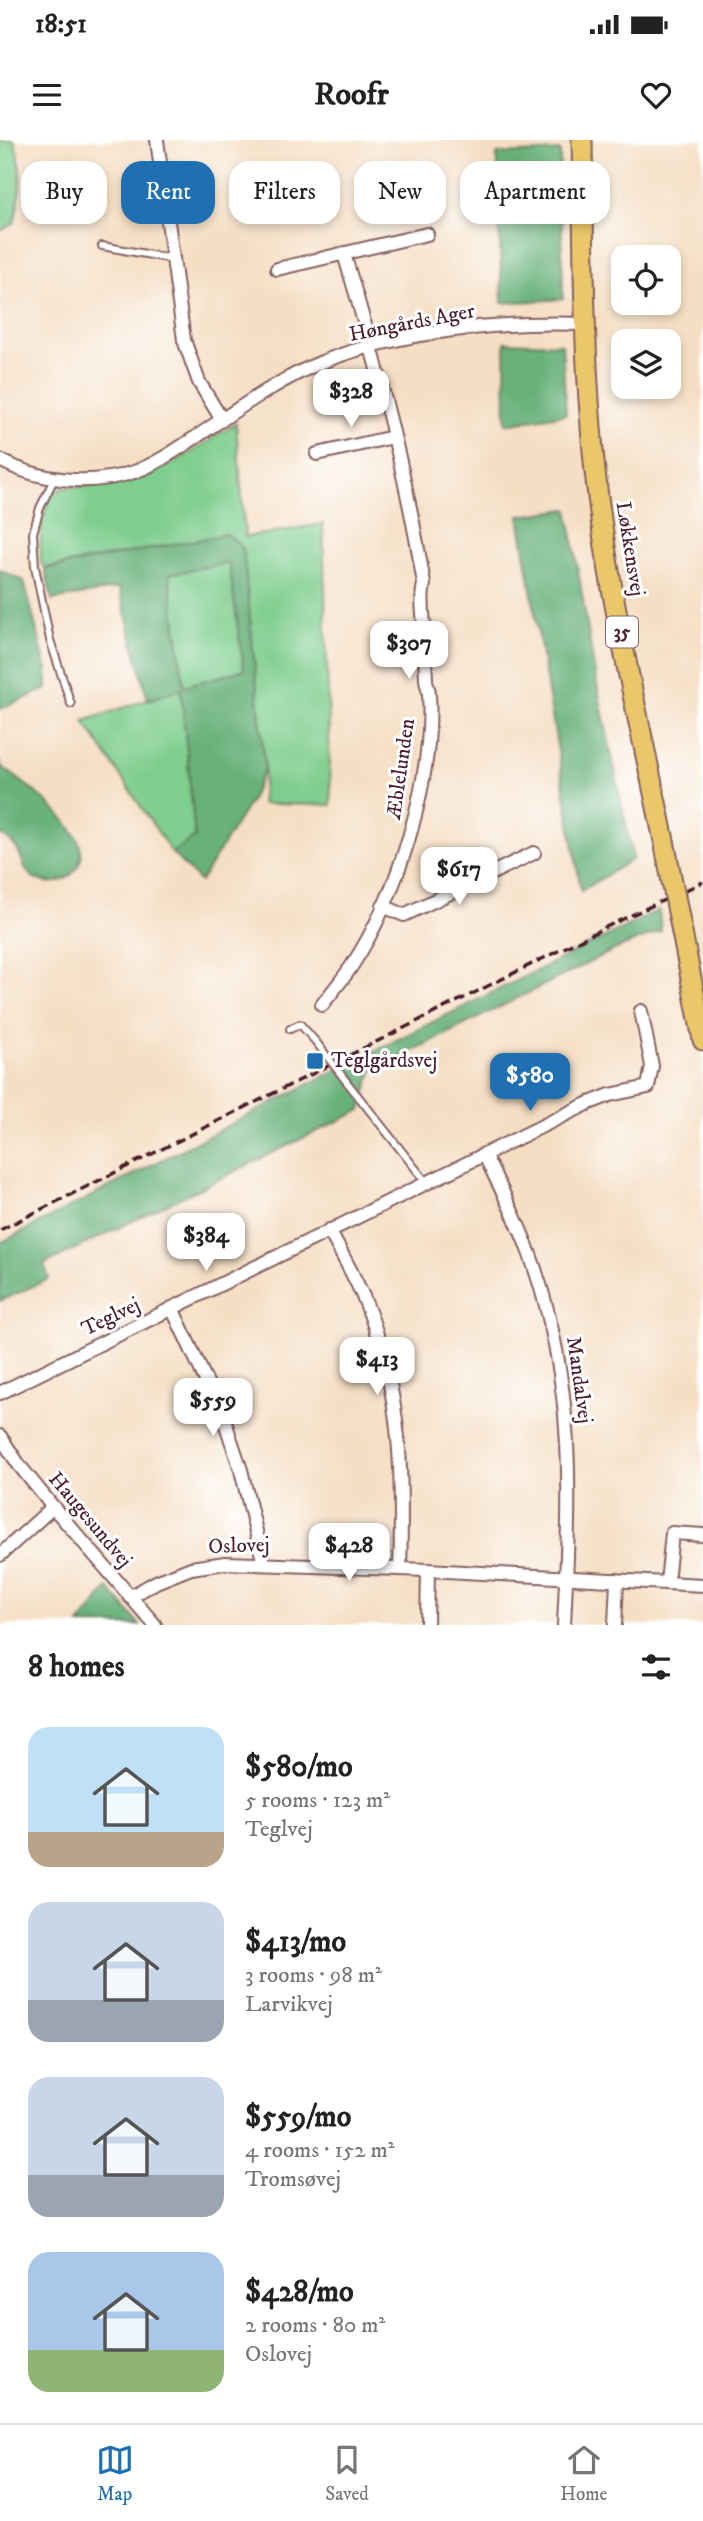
<!DOCTYPE html>
<meta charset="utf-8">
<style>
:root{--surface:#fff;--page:#f6f6f6;--text:#222;--muted:#767676;--line:#e0e0e0;--accent:#1f6fb2}
body{margin:0;font-family:"IM FELL DW Pica",serif;background:var(--page);color:var(--text);height:100vh;display:flex;flex-direction:column;font-size:26px;white-space:nowrap}
*{box-sizing:border-box;margin:0}
p{font-size:23px;color:var(--muted)}
.icon{flex:none;width:38px;height:38px;fill:none;stroke:currentColor;stroke-width:2;stroke-linecap:round;stroke-linejoin:round}
.map{position:relative;height:1485px;overflow:hidden}
.drawer{display:flex;flex-direction:column;background:var(--surface);flex:1}
.drawer>*{flex:none}
.banner{position:absolute;left:21px;top:21px;width:662px;height:63px;display:flex;gap:14px}
.buttons{position:absolute;left:611px;top:105px;display:grid;gap:14px}
.buttons a{display:grid;place-items:center;width:70px;height:70px;border-radius:14px;background:var(--surface);box-shadow:0 4px 10px #0003;font-size:35px}
.price{position:absolute;translate:-50% -60px;padding:0 16px;border-radius:14px;background:#fff;color:#222;font-size:23px;line-height:46px;filter:drop-shadow(0 2px 4px #0008)}
.price::after{content:'';position:absolute;left:50%;top:42px;width:21px;height:16px;margin-left:-10px;background:inherit;clip-path:polygon(0 0,100% 0,50% 100%)}
.price.current{background:var(--accent);color:#fff}
ul{padding:0;list-style:none}
li{display:flex;align-items:center;gap:21px;height:175px;padding:0 28px}
li span{display:grid;place-items:center;flex:none;width:196px;height:140px;border-radius:21px;color:#555}
li>.icon{margin-inline-start:auto}
span .icon{width:84px;height:84px;fill:#fffc;stroke-width:1}
li b{font-size:30px}
h2{display:flex;justify-content:space-between;align-items:center;height:84px;padding:0 28px;font-size:30px}
.tag{padding:0 24px;border-radius:21px;background:var(--surface);box-shadow:0 4px 10px #0003;font-size:24px;line-height:63px}
.tag.current{background:var(--accent);color:#fff}
.status{display:flex;justify-content:space-between;align-items:center;height:49px;padding:0 35px;background:var(--surface);direction:ltr}
.status svg{height:19px;fill:currentColor}
header{display:flex;justify-content:space-between;align-items:center;height:91px;padding:0 28px;background:var(--surface);font-size:32px;font-weight:700}
.menu{display:flex;justify-content:space-around;align-items:center;height:98px;border-top:2px solid var(--line);background:var(--surface);font-size:19px;color:var(--muted)}
.menu a{display:grid;justify-items:center;gap:4px}
.menu .current{color:var(--accent)}
.map>svg:first-child{display:block}
.green{fill:#7fce8e;stroke:#64765c;stroke-width:2}
.forest{fill:#67b179;stroke:#586852;stroke-width:2;fill-rule:evenodd}
.lines{fill:none;stroke-linecap:round;stroke-linejoin:round}
.service-casing{stroke:#866260;stroke-width:10}
.minor-casing{stroke:#866260;stroke-width:16}
.primary-casing{stroke:#866260;stroke-width:23}
.service{stroke:#fff;stroke-width:6}
.minor{stroke:#fff;stroke-width:12}
.primary{stroke:#eac769;stroke-width:19}
.rail{stroke:#4a1f2b;stroke-width:3.5;stroke-dasharray:10 5;stroke-linecap:butt}
.service-bridge-casing{stroke:#866260;stroke-width:10;stroke-linecap:butt}
.primary-bridge-casing{stroke:#866260;stroke-width:23;stroke-linecap:butt}
.service-bridge{stroke:#fff;stroke-width:6}
.primary-bridge{stroke:#eac769;stroke-width:19}
.poi-dot{fill:#1f6fb2;stroke:#fff;stroke-width:2.5}
.labels{text-anchor:middle;dominant-baseline:central;stroke-width:6;stroke-linejoin:round;paint-order:stroke}
.shield{fill:#fff;stroke:#80626b;stroke-width:2}
.shield-label{font-size:19px;font-weight:bold;fill:#4a1f2b}
.street-label{font-size:21px;fill:#4a1f2b;stroke:#fff}
.poi-label{font-size:21px;fill:#4a1f2b;stroke:#fff;text-anchor:start}
</style>
<div class="status"><b>18:51</b><svg viewBox="0 0 49 12"><path d="M0 12V9h3v3zM5 12V6h3v6zM10 12V3h3v9zM15 12V0h3v12zM26 1h20v11H26zM47 4h2v5h-2z"/></svg></div>
<header><svg class="icon" aria-label="menu" viewBox="0 0 24 24"><path d="M4 6h16M4 12h16M4 18h16"/></svg>Roofr<svg class="icon" aria-label="heart" viewBox="0 0 24 24"><path d="M12 20l-8-8c-3-5 5-10 8-4 3-6 11-1 8 4z"/></svg></header>
<div class="map">
<svg width="703" height="1485" viewBox="0 0 703 1485">
<rect width="100%" height="100%" fill="#fff"/>
<filter id="ink" filterUnits="userSpaceOnUse"><feTurbulence type="fractalNoise" baseFrequency=".0143" numOctaves="2"/><feDisplacementMap in="SourceGraphic" scale="14" xChannelSelector="R" yChannelSelector="G"/><feConvolveMatrix kernelMatrix="1 2 1 2 8 2 1 2 1" color-interpolation-filters="sRGB"/></filter>
<filter id="wash" filterUnits="userSpaceOnUse"><feTurbulence type="fractalNoise" baseFrequency=".00686" numOctaves="4" result="noise"/><feDisplacementMap in="SourceGraphic" scale="28" xChannelSelector="R" yChannelSelector="G"/><feGaussianBlur stdDeviation="1.57" result="paint"/><feColorMatrix in="noise" values="0 0 0 0 0 0 0 0 0 0 0 0 0 0 0 0 0 1.4 0 .05"/><feComposite in="paint" operator="in"/></filter>
<g filter="url(#wash)">
<rect width="100%" height="100%" fill="#f5dec3"/>
<g class="green">
<path d="M0 0H14C24 28 21 54 14 83L0 91Z"/>
<path d="M236 283 245 397 323 384 331 665 261 664 265 628 243 408 227 394 46 428 41 424C40 403 39 368 54 352 61 345 108 346 122 343 164 334 201 305 236 283Z"/>
<polygon points="229,423 244,530 184,546 169,434"/>
<polygon points="181,548 195,697 172,713 84,581"/>
</g>
<g class="forest">
<polygon points="560,11 563,159 502,163 497,14"/>
<polygon points="505,202 562,204 566,274 506,284"/>
<polygon points="568,369 596,540 633,719 581,751 519,376"/>
<path d="M227 394 243 408 265 628 251 660 200 742 172 713 195 697 181 549 148 560 119 448 52 460 45 429ZM229 423 244 530 184 546 169 434Z"/>
<polygon points="0,430 24,441 47,530 47,549 0,569"/>
<path d="M0 621 1 626C24 643 98 694 78 726 74 731 72 735 67 738 58 743 47 744 36 739 21 731 24 714 13 704 10 700 4 697 0 694Z"/>
<polygon points="659,770 661,791 614,810 372,931 361,970 44,1124 49,1139 0,1161 0,1103 346,925"/>
<polygon points="108,1448 140,1485 79,1485"/>
</g>
</g>
<g filter="url(#ink)">
<g class="lines">
<g class="service-casing">
<g id="service">
<polyline points="102,106 173,119"/>
<polyline points="54,339 40,368 33,393 35,427 50,500 71,564"/>
<polyline points="290,889 300,884 316,902"/>
<polyline points="346,941 427,1043"/>
</g>
</g>
<g class="minor-casing">
<g id="minor">
<polyline points="157,0 184,200 199,242 222,280"/>
<polyline points="277,129 427,94"/>
<polyline points="317,314 393,297"/>
<path d="M0 320C40 342 91 346 134 332 157 324 179 308 199 295 238 269 278 240 322 222 400 191 501 181 585 184"/>
<polyline points="383,766 404,775 534,713"/>
<path d="M322 865C332 852 342 840 351 827 398 756 434 639 429 554 429 549 426 544 426 539 425 525 426 510 425 496 424 478 420 461 424 444 406 332 377 222 344 114"/>
<path d="M484 1014C502 1051 521 1087 534 1126 576 1249 570 1358 564 1485"/>
<path d="M329 1090C342 1115 357 1140 367 1166 402 1256 403 1334 400 1429"/>
<polyline points="172,1168 224,1279 241,1330 264,1424"/>
<polyline points="0,1253 587,964 610,955 648,947 652,926 641,871"/>
<polyline points="0,1296 19,1325 53,1367 155,1485"/>
<polyline points="0,1415 53,1367"/>
<polyline points="667,1443 672,1393 703,1395"/>
<polyline points="130,1457 156,1442 191,1428 225,1423 428,1430 703,1445"/>
<polyline points="427,1485 428,1430"/>
<polyline points="615,1485 617,1440"/>
</g>
</g>
<g class="primary-casing">
<g id="primary">
<path d="M582 0C584 96 583 192 591 287 601 427 636 564 664 701"/>
<polyline points="682,792 703,900"/>
</g>
</g>
<use href="#service" class="service"/>
<use href="#minor" class="minor"/>
<use href="#primary" class="primary"/>
<polyline class="rail" points="0,1090 608,786 703,742"/>
<g class="service-bridge-casing">
<polyline id="service-bridge" points="316,902 346,941"/>
</g>
<g class="primary-bridge-casing">
<polyline id="primary-bridge" points="664,701 682,792"/>
</g>
<use href="#service-bridge" class="service-bridge"/>
<use href="#primary-bridge" class="primary-bridge"/>
</g>
</g>
<rect class="poi-dot" x="306" y="912" width="18" height="18" rx="3.5"/>
<g class="labels">
<rect class="shield" x="606" y="476.5" width="32" height="31" rx="5"/>
<g class="shield-label">
<text x="622" y="492">35</text>
</g>
<g class="street-label">
<text transform="translate(412 183) rotate(-11)">Høngårds Ager</text>
<text transform="translate(630 409) rotate(81)">Løkkensvej</text>
<text transform="translate(401 629) rotate(-82)">Æblelunden</text>
<text transform="translate(111 1177) rotate(-26)">Teglvej</text>
<text transform="translate(579 1240) rotate(82)">Mandalvej</text>
<text transform="translate(90 1380) rotate(50)">Haugesundvej</text>
<text transform="translate(239 1406) rotate(-2)">Oslovej</text>
</g>
<g class="poi-label">
<text x="331" y="921">Teglgårdsvej</text>
</g>
</g>
</svg>
<div class="buttons">
<a><svg class="icon" aria-label="locate" viewBox="0 0 24 24"><circle cx="12" cy="12" r="6"/><path d="M12 2v4M12 18v4M2 12h4M18 12h4"/></svg></a>
<a><svg class="icon" aria-label="layers" viewBox="0 0 24 24"><path d="M12 4l9 5-9 5-9-5zM3 14l9 5 9-5"/></svg></a>
</div>
<b class="price" style="left:351px;top:289px">$328</b>
<b class="price" style="left:409px;top:541px">$307</b>
<b class="price" style="left:459px;top:767px">$617</b>
<b class="price current" style="left:530px;top:973px">$580</b>
<b class="price" style="left:206px;top:1133px">$384</b>
<b class="price" style="left:377px;top:1257px">$413</b>
<b class="price" style="left:213px;top:1298px">$559</b>
<b class="price" style="left:349px;top:1443px">$428</b>
<div class="banner">
<a class="tag">Buy</a>
<a class="tag current">Rent</a>
<a class="tag">Filters</a>
<a class="tag">New</a>
<a class="tag">Apartment</a>
</div>
</div>
<section class="drawer">
<h2>8 homes<svg class="icon" aria-label="filters" viewBox="0 0 24 24"><path d="M4 7h16M4 17h16"/><circle cx="9" cy="7" r="2"/><circle cx="15" cy="17" r="2"/></svg></h2>
<ul>
<li><span style="background:linear-gradient(#bfe0f5 75%,#b9a48a 0)"><svg class="icon" aria-label="home" viewBox="0 0 24 24"><path d="M3 11l9-7 9 7M6 9v11h12V9"/></svg></span><div><b>$580/mo</b><p>5 rooms · 123 m²</p><p>Teglvej</p></div></li>
<li><span style="background:linear-gradient(#c9d6e8 70%,#9aa5b1 0)"><svg class="icon" aria-label="home" viewBox="0 0 24 24"><path d="M3 11l9-7 9 7M6 9v11h12V9"/></svg></span><div><b>$413/mo</b><p>3 rooms · 98 m²</p><p>Larvikvej</p></div></li>
<li><span style="background:linear-gradient(#c9d6e8 70%,#9aa5b1 0)"><svg class="icon" aria-label="home" viewBox="0 0 24 24"><path d="M3 11l9-7 9 7M6 9v11h12V9"/></svg></span><div><b>$559/mo</b><p>4 rooms · 152 m²</p><p>Tromsøvej</p></div></li>
<li><span style="background:linear-gradient(#a9c7e8 70%,#8fb573 0)"><svg class="icon" aria-label="home" viewBox="0 0 24 24"><path d="M3 11l9-7 9 7M6 9v11h12V9"/></svg></span><div><b>$428/mo</b><p>2 rooms · 80 m²</p><p>Oslovej</p></div></li>
</ul>
</section>
<nav class="menu">
<a class="current"><svg class="icon" aria-label="map" viewBox="0 0 24 24"><path d="M3 6l6-2 6 2 6-2v14l-6 2-6-2-6 2zM9 4v14M15 6v14"/></svg>Map</a>
<a><svg class="icon" aria-label="saved" viewBox="0 0 24 24"><path d="M7 4h10v16l-5-4-5 4z"/></svg>Saved</a>
<a><svg class="icon" aria-label="home" viewBox="0 0 24 24"><path d="M3 11l9-7 9 7M6 9v11h12V9"/></svg>Home</a>
</nav>
